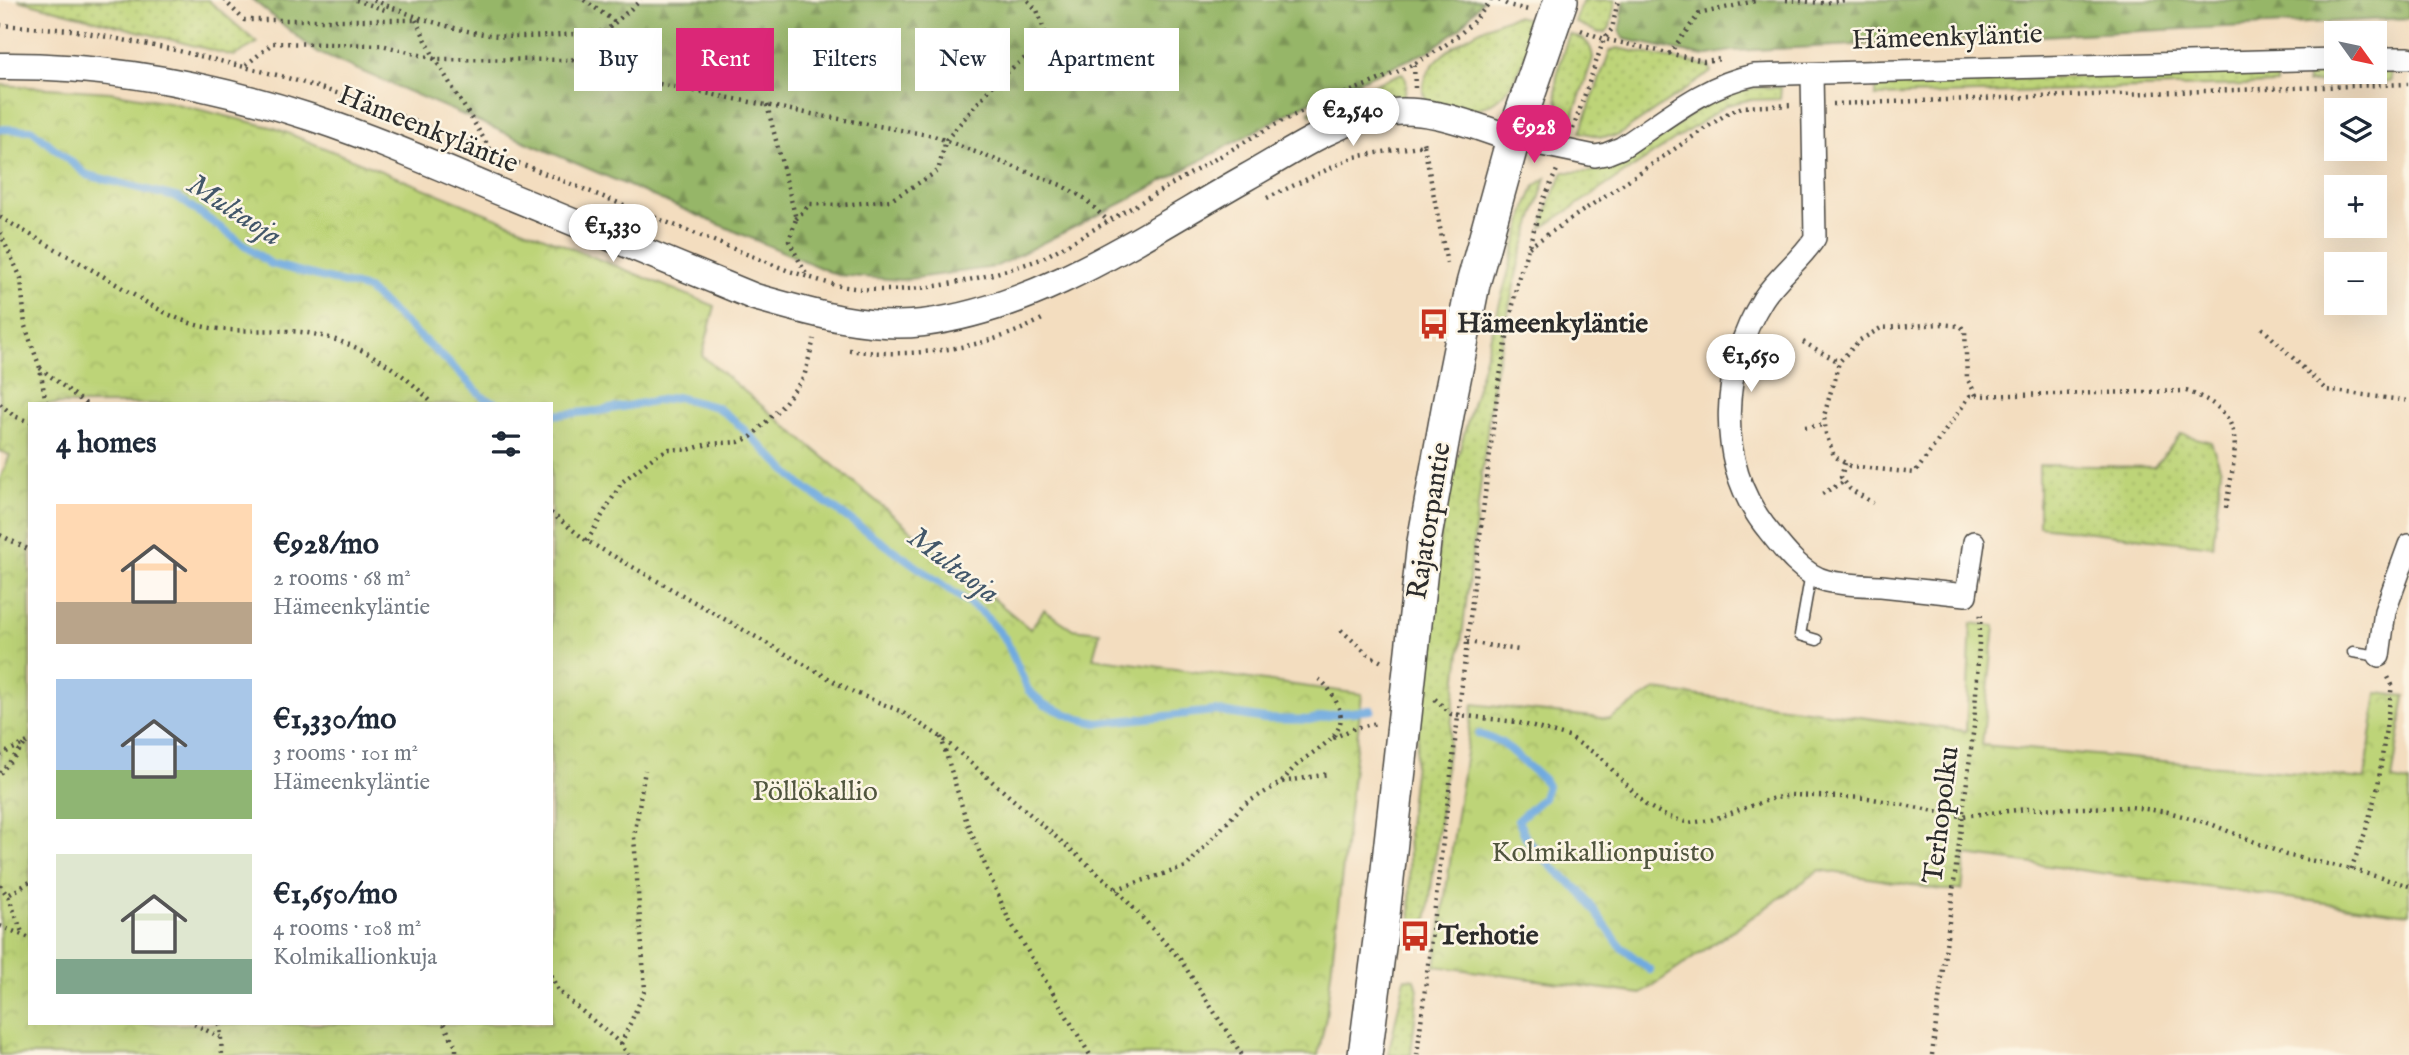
<!DOCTYPE html>
<meta charset="utf-8">
<style>
:root{--surface:#fff;--page:#f2f2f3;--text:#1f2937;--muted:#747a83;--accent:#db2777}
body{margin:0;font-family:"IM FELL English",serif;background:var(--page);color:var(--text);height:100vh;display:flex;flex-direction:column;font-size:26px;white-space:nowrap}
*{box-sizing:border-box;margin:0}
p{font-size:23px;color:var(--muted)}
.icon{flex:none;width:38px;height:38px;fill:none;stroke:currentColor;stroke-width:2;stroke-linecap:round;stroke-linejoin:round}
.map{position:relative;flex:1;overflow:hidden}
.sheet{position:absolute;left:28px;top:402px;width:525px;height:623px;display:flex;flex-direction:column;background:var(--surface);border-radius:0px;box-shadow:0 7px 28px #0002}
.sheet>*{flex:none}
.guide{position:absolute;left:574px;top:28px;width:665px;height:63px;display:flex;gap:14px}
.needle{width:46px;rotate:123deg}
.fabs{position:absolute;left:2324px;top:21px;display:grid;gap:14px}
.fabs a{display:grid;place-items:center;width:63px;height:63px;border-radius:0px;background:var(--surface);box-shadow:0 7px 28px #0002;font-size:35px}
.price{position:absolute;translate:-50% -60px;padding:0 16px;border-radius:24px;background:#fff;color:#222;font-size:23px;line-height:46px;filter:drop-shadow(0 2px 4px #0008)}
.price::after{content:'';position:absolute;left:50%;top:42px;width:21px;height:16px;margin-left:-10px;background:inherit;clip-path:polygon(0 0,100% 0,50% 100%)}
.price.current{background:var(--accent);color:#fff}
ul{padding:0;list-style:none}
li{display:flex;align-items:center;gap:21px;height:175px;padding:0 28px}
li span{display:grid;place-items:center;flex:none;width:196px;height:140px;border-radius:0px;color:#555}
li>.icon{margin-inline-start:auto}
span .icon{width:84px;height:84px;fill:#fffc;stroke-width:1}
li b{font-size:30px}
h2{display:flex;justify-content:space-between;align-items:center;height:84px;padding:0 28px;font-size:30px}
.tag{padding:0 24px;border-radius:0px;background:var(--surface);box-shadow:0 7px 28px #0002;font-size:24px;line-height:63px}
.tag.current{background:var(--accent);color:#fff}
.map>svg:first-child{display:block}
.grass{fill:url(#grass-dots);stroke:#748052;stroke-width:2}
.forest{fill:url(#forest-firs);stroke:#60704a;stroke-width:2}
.park{fill:url(#park-crowns);stroke:#748052;stroke-width:2;fill-rule:evenodd}
.lines{fill:none;stroke-linecap:round;stroke-linejoin:round}
.stream{stroke:#70aae0;stroke-width:8}
.service-casing{stroke:#494641;stroke-width:13}
.minor-casing{stroke:#494641;stroke-width:24}
.tertiary-casing{stroke:#494641;stroke-width:29}
.primary-casing{stroke:#494641;stroke-width:36}
.path{stroke:#494641;stroke-width:4.5;stroke-dasharray:2 5;stroke-linecap:butt}
.service{stroke:#fff;stroke-width:10}
.minor{stroke:#fff;stroke-width:21}
.tertiary{stroke:#fff;stroke-width:26}
.primary{stroke:#fff;stroke-width:33}
.labels{text-anchor:middle;dominant-baseline:central;stroke-width:5;stroke-linejoin:round;paint-order:stroke}
.street-label{font-size:28px;fill:#2b2b2b;stroke:#fcf5e5}
.poi-label{font-size:28px;font-weight:bold;fill:#2b2b2b;stroke:#fcf5e5;text-anchor:start}
.park-label{font-size:28px;fill:#50553e;stroke:#fcf5e5}
.water-label{font-size:30px;font-style:italic;fill:#43576a;stroke:#fcf5e5}
</style>
<div class="map">
<svg width="2409" height="1055" viewBox="0 0 2409 1055">
<defs>
<pattern id="grass-dots" width="8" height="8" patternUnits="userSpaceOnUse" patternTransform="scale(1.75)"><rect width="8" height="8" fill="#bdd478"/><path d="M2 2h.1M6 6h.1" fill="none" stroke="#a3b668" stroke-width="1.8" stroke-linecap="round"/></pattern>
<pattern id="forest-firs" width="22" height="20" patternUnits="userSpaceOnUse" patternTransform="scale(1.75)"><rect width="22" height="20" fill="#96b668"/><path d="M5 1l3.5 6h-7zM16 11l3.5 6h-7z" fill="#7b9456"/></pattern>
<pattern id="park-crowns" width="20" height="18" patternUnits="userSpaceOnUse" patternTransform="scale(1.75)"><rect width="20" height="18" fill="#bdd478"/><path d="M2 6a3 3 0 1 1 6 0M12 15a3 3 0 1 1 6 0" fill="none" stroke="#a3b668"/></pattern>
</defs>
<rect width="100%" height="100%" fill="#fcf5e5"/>
<filter id="ink" filterUnits="userSpaceOnUse"><feTurbulence type="fractalNoise" baseFrequency=".0143" numOctaves="2"/><feDisplacementMap in="SourceGraphic" scale="14" xChannelSelector="R" yChannelSelector="G"/><feConvolveMatrix kernelMatrix="1 2 1 2 8 2 1 2 1" color-interpolation-filters="sRGB"/></filter>
<filter id="wash" filterUnits="userSpaceOnUse"><feTurbulence type="fractalNoise" baseFrequency=".00686" numOctaves="4" result="noise"/><feDisplacementMap in="SourceGraphic" scale="28" xChannelSelector="R" yChannelSelector="G"/><feGaussianBlur stdDeviation="1.57" result="paint"/><feColorMatrix in="noise" values="0 0 0 0 0 0 0 0 0 0 0 0 0 0 0 0 0 1.4 0 .05"/><feComposite in="paint" operator="in"/></filter>
<g filter="url(#wash)">
<rect width="100%" height="100%" fill="#f3ddbf"/>
<g class="grass">
<polygon points="18,0 208,0 257,43 234,56"/>
<polygon points="1583,0 1616,0 1610,27 1606,32 1599,33 1575,22"/>
<path d="M1516 16 1537 21C1526 54 1514 108 1469 109 1456 109 1440 103 1426 101 1406 63 1487 23 1516 16Z"/>
<path d="M1569 34C1584 38 1591 42 1593 58L1570 125C1545 94 1559 67 1569 34Z"/>
<polygon points="1617,48 1709,66 1711,72 1617,136 1601,137 1580,132 1610,51"/>
<polygon points="2390,67 2391,81 2307,83 2306,69 2336,68 2336,72 2375,72 2375,68"/>
<polygon points="2276,70 2276,84 1875,96 1875,84"/>
<path d="M1402 73C1409 80 1407 90 1402 98L1360 101 1311 115 1309 112Z"/>
<path d="M1781 87 1780 99 1748 100 1727 105 1542 228 1550 201 1564 172C1579 172 1593 173 1608 168 1653 154 1684 111 1727 94 1745 87 1762 87 1781 87Z"/>
<polygon points="1546,178 1519,262 1493,383 1427,922 1411,921 1408,826 1439,544 1449,489 1527,204 1535,186"/>
<polygon points="2181,434 2211,442 2221,470 2213,546 2039,526 2039,465 2154,467"/>
<polygon points="1405,978 1415,979 1418,990 1411,1055 1388,1055"/>
</g>
<g class="forest">
<polygon points="253,0 1483,0 1460,28 1429,51 1305,104 1124,202 995,267 901,280 837,275 316,52"/>
<polygon points="1624,0 2409,0 2409,18 1731,51 1703,56 1624,39 1620,32"/>
</g>
<g class="park">
<path d="M0 85 110 92 168 102 275 128 715 306 702 356 1030 629 1044 610 1073 629 1100 632 1093 658 1362 694 1326 1017 1318 1055H0V479L10 455 0 451ZM30 404H551V1024H30Z"/>
<polygon points="1971,623 1995,626 1982,745 2365,779 2377,693 2405,696 2392,780 2409,783 2409,914 1966,855 1962,890 1942,890 1820,870 1641,994 1435,966 1473,704 1610,719 1655,690 1966,731"/>
</g>
<g class="lines">
<g class="stream">
<polyline points="0,129 32,130 87,175 179,198 271,264 367,289 446,360 484,398 498,404"/>
<polyline points="551,415 599,411 677,397 716,407 734,420 801,485 984,614 1006,640 1028,690 1045,705 1079,719 1098,723 1215,711 1265,719 1309,720 1341,713 1371,710"/>
<polyline points="1479,734 1501,742 1543,779 1547,786 1543,798 1518,820 1526,838 1552,867 1581,892 1621,947 1650,970"/>
</g>
</g>
</g>
<g filter="url(#ink)">
<g class="lines">
<g class="service-casing">
<g id="service">
<polyline points="1811,573 1800,635 1817,640"/>
<polyline points="2353,652 2379,656"/>
</g>
</g>
<g class="minor-casing">
<g id="minor">
<polyline points="2375,58 2409,58"/>
<path d="M1812 74 1815 238C1800 261 1778 276 1763 299 1721 366 1715 460 1764 525 1780 545 1801 575 1827 581 1844 585 1863 585 1881 586 1909 589 1937 592 1966 595L1974 542"/>
<path d="M1513 139 1595 156 1606 154 1621 148C1664 120 1704 85 1754 75L2336 59"/>
<polyline points="2379,656 2385,611 2409,545"/>
</g>
</g>
<g class="tertiary-casing">
<path id="tertiary" d="M0 66C105 65 213 85 313 118 376 139 438 166 500 192 585 227 670 262 755 297 808 312 867 330 923 323 1041 308 1144 235 1245 178 1287 155 1331 123 1379 114 1423 104 1472 125 1513 139"/>
</g>
<g class="primary-casing">
<polyline id="primary" points="1365,1055 1382,924 1424,542 1449,404 1473,284 1513,139 1561,0"/>
</g>
<g class="path">
<polyline points="224,0 244,20 421,20"/>
<polyline points="356,0 385,10"/>
<path d="M374 0C410 16 459 32 498 36 530 39 573 34 606 31"/>
<polyline points="584,0 615,22"/>
<polyline points="1499,0 1508,5 1528,10"/>
<polyline points="1786,0 1823,3 1846,0"/>
<polyline points="416,20 435,59 492,152"/>
<path d="M0 25 71 30 175 50 281 76 363 101 789 271C807 276 827 284 846 287 911 297 980 280 1041 259 1119 216 1195 170 1273 126 1346 85 1440 73 1491 0"/>
<polyline points="1581,30 1604,39 1704,61 1721,59"/>
<polyline points="1669,54 1699,14 1759,0"/>
<polyline points="572,60 614,75 806,113 934,136 1061,185 1084,198 1108,221"/>
<polyline points="246,65 273,43 382,45 435,59 572,60 641,0"/>
<polyline points="1414,65 1415,88"/>
<polyline points="1833,104 2408,84"/>
<polyline points="767,105 796,219 789,241 807,276"/>
<polyline points="1573,129 1604,39 1612,29 1618,0"/>
<polyline points="1424,145 1447,264"/>
<polyline points="1267,198 1354,157 1424,145 1422,139"/>
<path d="M0 217C35 238 71 257 106 278 133 294 160 313 190 323 226 335 264 328 301 332 353 339 398 366 433 404"/>
<polyline points="796,219 810,204 842,205 891,200 938,171 946,140 999,78 1034,51 1045,32 1037,10 1027,0"/>
<polyline points="0,233 21,278 25,326 40,368 46,404"/>
<polyline points="1529,247 1728,113 1742,107 1793,105"/>
<polyline points="2262,328 2326,390 2409,401"/>
<polyline points="1803,342 1839,362"/>
<path d="M849 350C910 359 990 349 1044 318"/>
<polyline points="40,368 86,404"/>
<path d="M1976 395 1967 378 1965 330 1960 326 1941 324 1881 328 1860 340 1839 362 1824 416 1826 434 1834 456 1850 466 1915 473 1970 396 2186 391C2253 414 2234 452 2226 508"/>
<polyline points="0,404 14,416 30,422"/>
<polyline points="1805,427 1825,425"/>
<polyline points="1845,463 1841,477 1850,489 1873,503"/>
<polyline points="1822,494 1845,481"/>
<polyline points="551,513 587,541 851,691 900,711 941,737 1116,889 1180,959 1242,1055"/>
<polyline points="0,535 30,550"/>
<polyline points="587,541 622,482 655,456 669,449 688,450 708,444 739,442 751,437 783,405 804,377 814,339"/>
<polyline points="1341,630 1369,655 1382,662"/>
<polyline points="1467,642 1519,650"/>
<polyline points="1435,699 1451,714 1516,722 1569,737 1599,756 1646,805 1666,816 1689,823 1711,820 1771,799 1791,795 1868,798 1961,816 2027,809 2131,807 2168,812 2211,824 2286,855 2351,869 2409,886"/>
<polyline points="941,737 967,823 1008,918 1090,1055"/>
<polyline points="1333,738 1355,728 1377,723"/>
<polyline points="0,755 30,741"/>
<polyline points="0,773 27,742"/>
<path d="M1282 782C1287 776 1291 770 1297 765 1318 746 1356 734 1334 698 1329 689 1326 684 1317 678"/>
<polyline points="2351,869 2365,833 2378,786 2392,685 2388,677"/>
<polyline points="0,885 9,898 23,935"/>
<polyline points="1116,889 1186,867 1243,805 1282,782 1328,774"/>
<polyline points="10,894 30,882"/>
<polyline points="0,926 30,938"/>
<polyline points="551,975 558,991 621,1044 628,1055"/>
<polyline points="194,1024 220,1037"/>
<polyline points="220,1024 222,1055"/>
<polyline points="444,1024 456,1047 456,1055"/>
<polyline points="621,1044 645,990 634,837 645,770"/>
<polyline points="1417,1055 1498,387 1517,283 1543,201 1557,170"/>
<polyline points="1932,1055 1974,726 1981,611"/>
</g>
<use href="#service" class="service"/>
<use href="#minor" class="minor"/>
<use href="#tertiary" class="tertiary"/>
<use href="#primary" class="primary"/>
</g>
</g>
<defs>
<g id="bus-bare" transform="scale(2.415)"><path d="M-5-6H5V4H4V6H2V4H-2V6H-4V4H-5ZM-3.5-4V0h7V-4ZM-3.5 1.2v1.5H-2V1.2ZM2 1.2v1.5H3.5V1.2Z" fill="#c8321e" stroke="#fcf5e5" stroke-width="2.5" paint-order="stroke"/></g>
</defs>
<g fill-rule="evenodd">
<use href="#bus-bare" x="1434" y="324"/>
<use href="#bus-bare" x="1415" y="936"/>
</g>
<g class="labels">
<g class="street-label">
<text transform="translate(1947 38) rotate(-2)">Hämeenkyläntie</text>
<text transform="translate(428 130) rotate(22)">Hämeenkyläntie</text>
<text transform="translate(1430 521) rotate(-81)">Rajatorpantie</text>
<text transform="translate(1942 815) rotate(-83)">Terhopolku</text>
</g>
<g class="poi-label">
<text x="1457" y="324">Hämeenkyläntie</text>
<text x="1438" y="936">Terhotie</text>
</g>
<g class="park-label">
<text x="815" y="792">Pöllökallio</text>
<text x="1603" y="853">Kolmikallionpuisto</text>
</g>
<g class="water-label">
<text transform="translate(234 211) rotate(33)">Multaoja</text>
<text transform="translate(953 566) rotate(37)">Multaoja</text>
</g>
</g>
</svg>
<div class="fabs">
<a><svg class="needle" viewBox="-14 -14 28 28"><path d="M0-13l5 13h-10z" fill="#e53935"/><path d="M0 13l5-13h-10z" fill="#747a83"/></svg></a>
<a><svg class="icon" aria-label="layers" viewBox="0 0 24 24"><path d="M12 4l9 5-9 5-9-5zM3 14l9 5 9-5"/></svg></a>
<a>+</a>
<a>−</a>
</div>
<b class="price" style="left:1353px;top:148px">€2,540</b>
<b class="price current" style="left:1534px;top:165px">€928</b>
<b class="price" style="left:613px;top:264px">€1,330</b>
<b class="price" style="left:1751px;top:394px">€1,650</b>
<div class="guide">
<a class="tag">Buy</a>
<a class="tag current">Rent</a>
<a class="tag">Filters</a>
<a class="tag">New</a>
<a class="tag">Apartment</a>
</div>
<section class="sheet">
<h2>4 homes<svg class="icon" aria-label="filters" viewBox="0 0 24 24"><path d="M4 7h16M4 17h16"/><circle cx="9" cy="7" r="2"/><circle cx="15" cy="17" r="2"/></svg></h2>
<ul>
<li><span style="background:linear-gradient(#ffd9b3 70%,#b9a48a 0)"><svg class="icon" aria-label="home" viewBox="0 0 24 24"><path d="M3 11l9-7 9 7M6 9v11h12V9"/></svg></span><div><b>€928/mo</b><p>2 rooms · 68 m²</p><p>Hämeenkyläntie</p></div></li>
<li><span style="background:linear-gradient(#a9c7e8 65%,#8fb573 0)"><svg class="icon" aria-label="home" viewBox="0 0 24 24"><path d="M3 11l9-7 9 7M6 9v11h12V9"/></svg></span><div><b>€1,330/mo</b><p>3 rooms · 101 m²</p><p>Hämeenkyläntie</p></div></li>
<li><span style="background:linear-gradient(#dfe7d0 75%,#7fa58c 0)"><svg class="icon" aria-label="home" viewBox="0 0 24 24"><path d="M3 11l9-7 9 7M6 9v11h12V9"/></svg></span><div><b>€1,650/mo</b><p>4 rooms · 108 m²</p><p>Kolmikallionkuja</p></div></li>
</ul>
</section>
</div>
